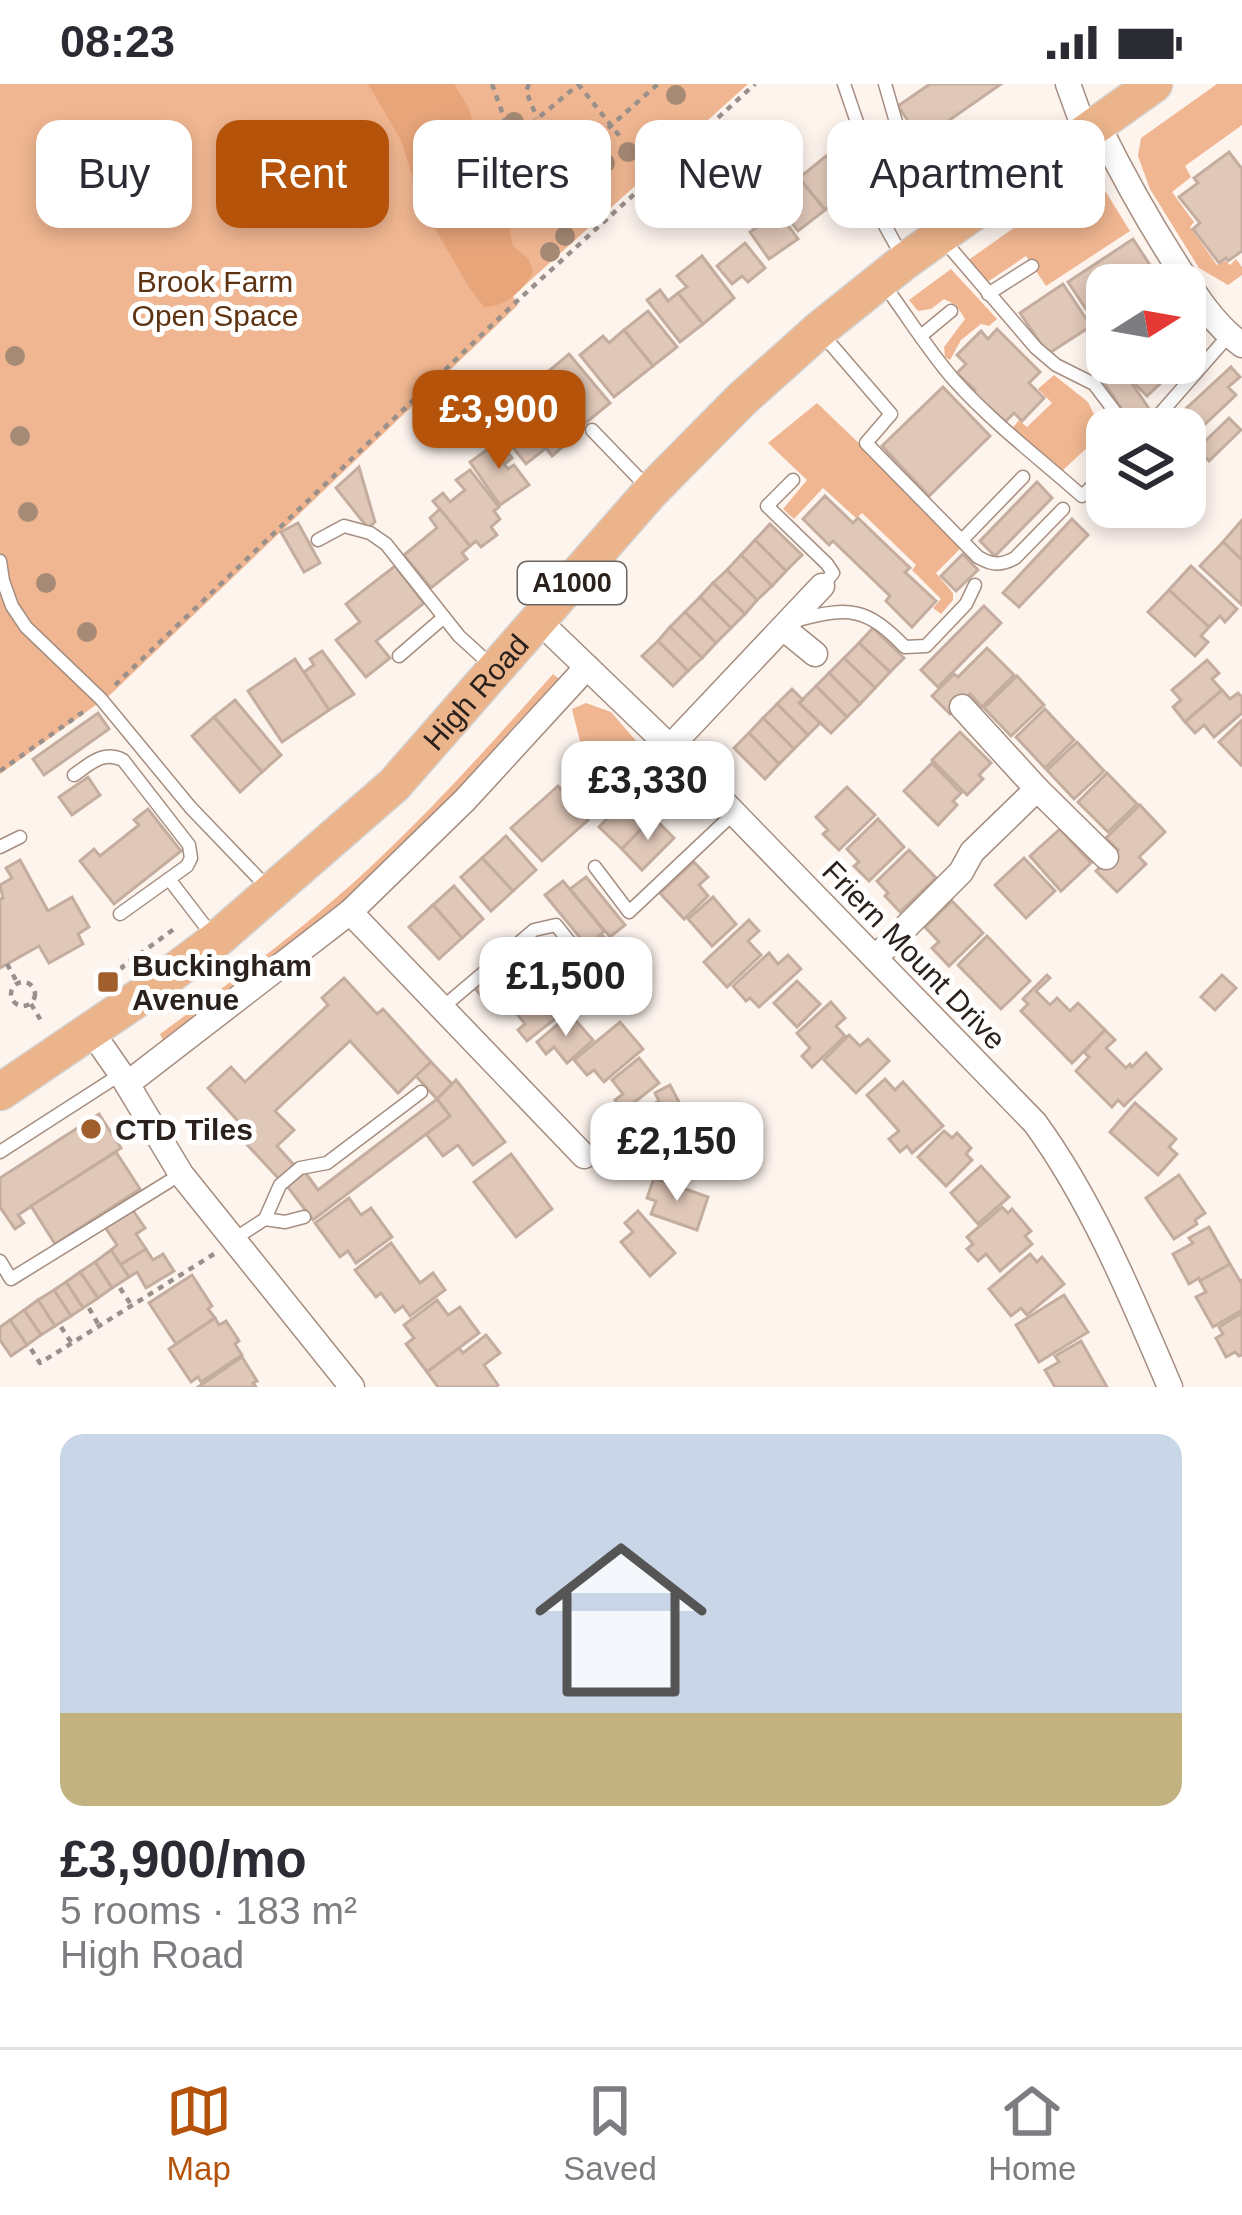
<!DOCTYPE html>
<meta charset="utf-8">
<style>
:root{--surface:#fff;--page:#f2f2f3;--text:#2b2b33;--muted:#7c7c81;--line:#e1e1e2;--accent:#b45309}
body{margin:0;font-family:Helvetica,sans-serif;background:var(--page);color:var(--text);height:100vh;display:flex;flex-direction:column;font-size:45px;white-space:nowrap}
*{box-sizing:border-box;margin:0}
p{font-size:39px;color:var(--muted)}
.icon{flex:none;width:66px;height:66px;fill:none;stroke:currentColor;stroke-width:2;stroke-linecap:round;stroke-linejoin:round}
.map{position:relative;height:1303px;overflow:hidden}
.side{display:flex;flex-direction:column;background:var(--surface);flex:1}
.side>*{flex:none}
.guide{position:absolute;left:36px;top:36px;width:1170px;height:108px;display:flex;gap:24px}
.needle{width:78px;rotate:79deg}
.tools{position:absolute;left:1086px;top:180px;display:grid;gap:24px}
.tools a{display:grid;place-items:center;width:120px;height:120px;border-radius:24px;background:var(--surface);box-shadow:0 6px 18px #0003;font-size:60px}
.price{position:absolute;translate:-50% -102px;padding:0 27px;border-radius:24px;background:#fff;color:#222;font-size:39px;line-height:78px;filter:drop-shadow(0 3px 6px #0008)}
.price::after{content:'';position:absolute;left:50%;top:72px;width:36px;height:27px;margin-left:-18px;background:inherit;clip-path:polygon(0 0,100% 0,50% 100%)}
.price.selected{background:var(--accent);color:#fff}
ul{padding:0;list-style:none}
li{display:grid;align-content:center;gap:24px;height:636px;padding:0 60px}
li span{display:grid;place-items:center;height:372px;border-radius:24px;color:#555}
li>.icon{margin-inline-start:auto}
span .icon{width:216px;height:216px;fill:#fffc;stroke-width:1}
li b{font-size:51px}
.pill{padding:0 42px;border-radius:24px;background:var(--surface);box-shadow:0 6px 18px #0003;font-size:42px;line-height:108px}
.pill.selected{background:var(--accent);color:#fff}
.status{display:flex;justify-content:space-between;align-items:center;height:84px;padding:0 60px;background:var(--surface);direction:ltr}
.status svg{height:33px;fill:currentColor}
.dock{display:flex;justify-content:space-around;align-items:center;height:168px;border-top:3px solid var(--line);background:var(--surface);font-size:33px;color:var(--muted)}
.dock a{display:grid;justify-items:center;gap:6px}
.dock .selected{color:var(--accent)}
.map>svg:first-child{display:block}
.green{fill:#f0b691}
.forest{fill:#e8a57a}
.building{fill:#e0c8b9;stroke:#c4ad9e;stroke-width:3}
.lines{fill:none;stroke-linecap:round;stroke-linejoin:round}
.lane-casing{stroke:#a58e80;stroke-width:15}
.street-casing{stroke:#a58e80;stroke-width:27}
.primary-casing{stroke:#d4d3d2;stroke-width:39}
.path{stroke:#9a908b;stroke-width:4.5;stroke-dasharray:6 6;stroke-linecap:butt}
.lane{stroke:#fff;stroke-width:12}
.street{stroke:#fff;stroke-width:24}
.primary{stroke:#ecb48b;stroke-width:36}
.tree{fill:#a68a75}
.poi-dot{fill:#a25f2e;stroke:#fff;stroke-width:4.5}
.labels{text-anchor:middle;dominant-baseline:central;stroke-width:10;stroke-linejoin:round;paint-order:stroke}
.shield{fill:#fff;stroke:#6a6460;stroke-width:3}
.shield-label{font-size:27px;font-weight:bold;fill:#2a211c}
.park-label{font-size:30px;fill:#5e3312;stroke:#fff}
.street-label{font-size:30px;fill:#2a211c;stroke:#fff}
.poi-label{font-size:30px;font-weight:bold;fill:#2a211c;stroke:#fff;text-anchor:start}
</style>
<div class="status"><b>08:23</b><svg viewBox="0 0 49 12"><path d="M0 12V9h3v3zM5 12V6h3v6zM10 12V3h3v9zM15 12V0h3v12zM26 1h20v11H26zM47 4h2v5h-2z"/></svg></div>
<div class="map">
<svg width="1242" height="1303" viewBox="0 0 1242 1303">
<rect width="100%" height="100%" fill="#fef4ee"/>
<g class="green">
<polygon points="0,0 748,0 513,212 518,221 111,610 0,690"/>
<polygon points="1217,0 1242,0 1242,41 1185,82 1191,93 1172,108 1194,138 1190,143 1217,181 1225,177 1230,181 1236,175 1242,183 1242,191 1228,201 1199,184 1150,105 1138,72 1141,54"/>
<polygon points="1090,90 1099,97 1130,147 1046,202 1026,172 989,197 977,193 967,177"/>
<polygon points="951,185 997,235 989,242 981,240 961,256 950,276 945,273 944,263 965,235 956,221 944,215 931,225 918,227 909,216"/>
<polygon points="1054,291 1088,318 1103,349 1062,387 1010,347 1019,336 1027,343 1052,319 1038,305"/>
<polygon points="817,319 913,411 962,463 936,489 953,509 953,516 941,530 933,524 941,515 912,486 916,481 862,429 856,434 823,404 794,435 783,425 807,396 768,359"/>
<path d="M553 590 559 595C487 675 415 759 333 827 278 872 219 913 163 956L160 950C236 894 315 837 383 771 443 714 498 652 553 590Z"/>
<polygon points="586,619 611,628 644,666 614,694 603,684 587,685 572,625"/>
</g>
<path class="forest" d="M368 0H454L469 24 487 91 504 115 513 162 529 175 533 188C523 206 506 223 484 223L469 203 434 143 418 111 401 56Z"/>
<g class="building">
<polygon points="930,0 1001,0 921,56 898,22"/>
<polygon points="1229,68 1242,85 1242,167 1228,177 1226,174 1219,179 1193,145 1200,139 1179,113 1198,99 1194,94"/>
<polygon points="826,72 852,104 825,126 799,94"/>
<polygon points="799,94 825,126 798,147 773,115"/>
<polygon points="773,121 798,155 769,175 750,148 763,139 758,131"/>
<polygon points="1133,155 1163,201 1107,201 1107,233 1096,240 1068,198"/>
<polygon points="745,159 765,184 748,198 742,192 732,200 717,182"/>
<polygon points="702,172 734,214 703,240 678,209 687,203 677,192"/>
<polygon points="1063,200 1091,242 1048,270 1020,229"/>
<polygon points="660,206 668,217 678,209 703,240 680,258 647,216"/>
<polygon points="648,227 677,263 653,282 624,246"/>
<polygon points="997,245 1040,288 1029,299 1044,314 1022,337 1014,329 1005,338 990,324 988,326 971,310 975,306 957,289 966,280 957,271 981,247 988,255"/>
<polygon points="624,246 653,282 614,313 580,271 603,252 609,259"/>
<polygon points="569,270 610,319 565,356 525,307"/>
<polygon points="1118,279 1152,329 1133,342 1099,291"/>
<polygon points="1231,283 1240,293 1228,303 1236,311 1185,359 1185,345 1164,345"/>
<polygon points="1147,284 1162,298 1147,312 1133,298"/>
<polygon points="943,303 990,352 929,412 882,362"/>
<polygon points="516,322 535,347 548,337 566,360 552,372 546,364 526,380 494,339"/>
<polygon points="1229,334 1241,346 1209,377 1197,365"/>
<polygon points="495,352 512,374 504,380 508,385 514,381 529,401 500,421 470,378 488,365 484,360"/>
<polygon points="359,383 375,438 368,444 336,404"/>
<polygon points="470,386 499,423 494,427 500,435 491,443 497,451 481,463 476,457 470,462 433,417 443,409 450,418 465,406 456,396"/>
<polygon points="1037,398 1052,414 995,472 980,457"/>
<polygon points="825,412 853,439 858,434 910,484 905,488 936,517 912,543 886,517 890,512 833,457 829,461 803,435"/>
<polygon points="440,425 470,462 462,469 467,475 431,504 404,471 437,444 430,434"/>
<polygon points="1072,435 1088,451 1019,523 1003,509"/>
<polygon points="1242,436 1242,476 1223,458"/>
<polygon points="298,439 320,479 304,488 281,448"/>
<polygon points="770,440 802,471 786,487 755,456"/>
<polygon points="755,456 786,487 772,502 741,471"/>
<polygon points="1223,458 1242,476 1242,521 1200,482"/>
<polygon points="963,470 978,486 956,507 941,492"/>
<polygon points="741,471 772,502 757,516 727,486"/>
<polygon points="395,482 424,519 376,557 390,574 366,593 336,556 360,538 346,520"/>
<polygon points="1191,482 1237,525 1225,538 1220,532 1209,543 1169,506"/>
<polygon points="727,486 757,516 745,530 713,499"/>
<polygon points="713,499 745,530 731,544 700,513"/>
<polygon points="1169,506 1209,543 1201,552 1208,558 1195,572 1148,528"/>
<polygon points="700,513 731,544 716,559 685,528"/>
<polygon points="984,522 1001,539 938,603 921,586"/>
<polygon points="685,528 716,559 702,574 670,543"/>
<polygon points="670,543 702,574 688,587 658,557"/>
<polygon points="873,544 904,574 890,588 859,559"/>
<polygon points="658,557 688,587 673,602 642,572"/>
<polygon points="859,559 890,588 875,604 844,574"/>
<polygon points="987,564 1014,591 982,623 970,610 950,630 932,612 954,590 958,593"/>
<polygon points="322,567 354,610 329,626 304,588 314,581 310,575"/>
<polygon points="844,574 875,604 860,620 829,589"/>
<polygon points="295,575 329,626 282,658 248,607"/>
<polygon points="1207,576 1219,589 1212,595 1222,606 1185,638 1173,623 1181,616 1172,606"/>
<polygon points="829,589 860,620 847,633 816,602"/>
<polygon points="1017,592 1044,621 1011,652 984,624"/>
<polygon points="816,602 847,633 831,649 799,619"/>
<polygon points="792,605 803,616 799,619 820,639 808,651 777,620"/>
<polygon points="1222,606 1230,615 1238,609 1242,613 1242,629 1214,653 1204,641 1195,649 1185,638"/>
<polygon points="235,616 281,671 262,688 214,633"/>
<polygon points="777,620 808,651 794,665 763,634"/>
<polygon points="1045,625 1074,656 1045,684 1016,653"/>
<polygon points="98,629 109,645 44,691 33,675"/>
<polygon points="214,633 262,688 240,708 192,652"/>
<polygon points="763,634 794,665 779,680 749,649"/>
<polygon points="1242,636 1242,680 1241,681 1219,658"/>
<polygon points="960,648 991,679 979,691 983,695 967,711 932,676"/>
<polygon points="749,649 779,680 765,695 734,664"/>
<polygon points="1077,658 1104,687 1074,715 1047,686"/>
<polygon points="932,679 961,709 953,717 957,721 938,741 904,707"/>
<polygon points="1107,689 1137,720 1108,748 1078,718"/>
<polygon points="88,693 100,711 72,731 59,713"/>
<polygon points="558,702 588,736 542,777 511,744"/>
<polygon points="847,703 875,731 839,766 823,750 828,746 816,733"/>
<polygon points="630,711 653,733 622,765 599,743"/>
<polygon points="1140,721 1165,748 1139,773 1146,780 1117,808 1096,787 1118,766 1106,754"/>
<polygon points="148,725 181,767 114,820 80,777 94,765 100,772 139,741 134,736"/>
<polygon points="653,733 674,754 642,786 622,765"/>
<polygon points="878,735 904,763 869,797 854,782 859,778 847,765"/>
<polygon points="1060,745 1091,779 1061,807 1030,772"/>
<polygon points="506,752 536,786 513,807 482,774"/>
<polygon points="909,766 936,794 900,828 885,812 888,809 877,797"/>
<polygon points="482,774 513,807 491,827 461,793"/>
<polygon points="1024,774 1055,807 1026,834 995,801"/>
<polygon points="20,776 48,827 72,813 89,843 78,850 83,860 49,879 39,862 0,884 0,815 3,814 0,801 12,794 6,784"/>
<polygon points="694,778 708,793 699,801 708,812 684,835 660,809"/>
<polygon points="586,793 625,841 610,853 570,805"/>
<polygon points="563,797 604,847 587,862 545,811"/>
<polygon points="454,802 483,835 462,854 433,821"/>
<polygon points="713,813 736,840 712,862 688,835"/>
<polygon points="952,817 983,849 949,882 932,864 939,858 925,843"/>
<polygon points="433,821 462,854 439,875 409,843"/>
<polygon points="749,836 759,847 748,857 761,871 727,903 704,878"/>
<polygon points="603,852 622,876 606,890 586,866"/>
<polygon points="987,852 1030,897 1001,925 958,881"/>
<polygon points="769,869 778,880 788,871 801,885 759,923 750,914 746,917 733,902"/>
<polygon points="509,877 530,905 502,926 489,908 482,913 474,903"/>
<polygon points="1047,891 1050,894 1036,907 1050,921 1057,914 1070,927 1078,919 1105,946 1072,979 1021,927 1028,920 1023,915"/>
<polygon points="1222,891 1236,904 1215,926 1201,913"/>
<polygon points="344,894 377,930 383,925 431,978 398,1009 350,957 275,1027 294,1046 277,1062 294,1081 279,1095 241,1054 248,1048 208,1004 231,983 245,998 328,921 322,914"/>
<polygon points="551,894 570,918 559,927 561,930 527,957 518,946 525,940 511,922"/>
<polygon points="797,897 820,920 797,943 774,919"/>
<polygon points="831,918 845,934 836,942 845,952 812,983 802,972 810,964 797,949"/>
<polygon points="570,930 593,956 567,979 554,963 546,970 537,958"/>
<polygon points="620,938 643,965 604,998 594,986 587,991 574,976"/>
<polygon points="1105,946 1115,956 1106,964 1126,984 1130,980 1132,983 1146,969 1161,985 1124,1022 1118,1016 1112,1023 1076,987 1089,973 1084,968"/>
<polygon points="849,951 860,962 868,955 889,977 856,1009 824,976"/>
<polygon points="639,974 659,999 623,1027 615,1016 623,1010 612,996"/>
<polygon points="431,978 452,1000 437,1015 416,992"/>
<polygon points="885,995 895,1006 903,998 943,1042 912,1069 907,1062 900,1068 889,1055 899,1047 867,1011"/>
<polygon points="456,996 505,1058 473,1081 458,1061 443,1072 426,1050 450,1032 437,1015"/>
<polygon points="670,1001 690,1039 661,1054 651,1035 639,1041 634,1030 659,1017 655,1009"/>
<polygon points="437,1015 450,1032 313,1136 287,1102 305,1088 318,1106"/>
<polygon points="1135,1019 1176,1055 1169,1063 1177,1070 1158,1091 1110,1048"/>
<polygon points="99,1030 121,1064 18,1131 24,1139 15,1145 0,1123 0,1094"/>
<polygon points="944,1047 952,1054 957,1049 971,1064 966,1070 972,1076 946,1102 918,1073"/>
<polygon points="667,1054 717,1056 715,1090 656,1088 656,1073 667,1074"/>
<polygon points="116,1068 140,1105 55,1160 31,1122"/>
<polygon points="511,1070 552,1125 516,1153 474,1098"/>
<polygon points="981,1082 1009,1113 978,1140 951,1109"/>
<polygon points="1179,1091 1205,1129 1195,1136 1197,1140 1174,1155 1146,1114"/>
<polygon points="654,1094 708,1113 697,1146 651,1130 656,1117 647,1114"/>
<polygon points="349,1114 361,1131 371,1124 392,1153 356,1179 348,1167 340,1173 315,1139"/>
<polygon points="1002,1123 1008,1129 1012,1125 1031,1147 1025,1152 1032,1160 1000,1187 986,1170 978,1177 967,1165 973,1160 967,1153"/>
<polygon points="132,1125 145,1144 136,1150 146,1165 120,1181 111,1166 117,1161 105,1143"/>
<polygon points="638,1127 675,1169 650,1192 621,1158 633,1148 625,1139"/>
<polygon points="1209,1143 1230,1180 1200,1197 1199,1194 1189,1200 1173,1170 1193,1159 1189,1154"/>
<polygon points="391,1159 420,1199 433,1189 445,1206 410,1232 403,1222 395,1228 381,1209 376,1213 355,1186"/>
<polygon points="146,1165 153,1176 163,1170 174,1187 146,1204 137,1188 129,1193 120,1181"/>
<polygon points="111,1166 129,1193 112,1204 95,1178"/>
<polygon points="1030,1170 1037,1178 1042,1173 1064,1200 1027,1231 1021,1224 1011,1232 989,1205"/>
<polygon points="95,1178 112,1204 98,1214 80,1188"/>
<polygon points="1230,1180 1240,1197 1242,1196 1242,1226 1213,1243 1196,1213 1206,1208 1200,1197"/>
<polygon points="80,1188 98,1214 83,1224 66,1198"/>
<polygon points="192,1191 212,1222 208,1225 215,1234 176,1260 149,1219"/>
<polygon points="66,1198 83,1224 71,1232 54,1206"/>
<polygon points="54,1206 71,1232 55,1242 38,1216"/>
<polygon points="1064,1211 1088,1248 1039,1278 1016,1241"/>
<polygon points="38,1216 55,1242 41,1251 24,1226"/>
<polygon points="437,1216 448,1231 460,1223 479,1249 427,1288 406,1260 414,1254 404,1241"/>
<polygon points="24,1226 41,1251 27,1261 10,1236"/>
<polygon points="1242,1229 1242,1271 1239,1272 1235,1268 1226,1273 1216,1254 1223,1250 1219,1243"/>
<polygon points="215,1234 219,1241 226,1237 239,1257 235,1260 242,1271 201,1298 198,1293 191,1298 169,1265"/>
<polygon points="10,1236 27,1261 11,1272 0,1256 0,1243"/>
<polygon points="486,1251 500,1269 484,1281 498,1301 495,1303 438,1303 427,1288 459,1264 463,1269"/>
<polygon points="1081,1257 1107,1303 1055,1303 1045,1286 1059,1278 1055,1272"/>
<polygon points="242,1273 257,1297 253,1299 256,1303 198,1303"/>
</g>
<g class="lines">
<g class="lane-casing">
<g id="lane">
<polyline points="844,0 859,44 883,138 903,174"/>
<polyline points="885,0 918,114 940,152 1036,264 1056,281 1094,300 1119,333"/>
<path d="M882 198C906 230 929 268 955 297 994 340 1039 374 1082 412L1107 388"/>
<polyline points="988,210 1032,182"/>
<path d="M822 250 891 330 866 359 978 473C992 481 1000 482 1015 474L1063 425"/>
<polyline points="922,251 951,227"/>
<polyline points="1159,331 1229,251"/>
<polyline points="592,346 649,405"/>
<polyline points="793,396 767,422 827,480 833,489 822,502"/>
<polyline points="318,456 344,442 370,449 386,460 459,552 493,583"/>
<polyline points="962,456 1023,393"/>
<polyline points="0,477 3,497 12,522 26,543 101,615 191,724 267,803"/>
<path d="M798 536C850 522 867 524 905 563L926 562 966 520 975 501"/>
<polyline points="399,572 444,533"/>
<path d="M74 691C90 680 103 666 123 676L189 761 191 774 187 782 120 830"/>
<polyline points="0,763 20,753"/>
<polyline points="595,783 629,828 734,729"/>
<polyline points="169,795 212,851"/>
<polyline points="443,923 534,846 556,841 575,865"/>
<polyline points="0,1068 121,990"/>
<polyline points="265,1135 285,1138 304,1133"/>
<polyline points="234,1155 265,1135 280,1101 300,1084 327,1079 421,1008"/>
<polyline points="0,1177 11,1195 181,1090"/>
</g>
</g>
<g class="street-casing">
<g id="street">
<polyline points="1068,0 1085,47"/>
<path d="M1097 39C1121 88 1147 135 1176 180 1195 210 1213 240 1242 261"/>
<path d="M539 537 670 663 1035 1039C1092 1117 1132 1214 1170 1303"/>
<polyline points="783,544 815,570"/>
<polyline points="962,623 1037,705"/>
<polyline points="670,663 822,502"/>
<polyline points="350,828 584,1072"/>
<polyline points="875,874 961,788 972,768 1037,705 1106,773"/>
<polyline points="91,947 121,990 181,1090 352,1303"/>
<polyline points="127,1000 350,828 465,716 587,583"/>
</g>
</g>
<g class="primary-casing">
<g id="primary">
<path id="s1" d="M0 1008 143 911 216 856 394 701 651 407 742 315 819 246 905 177 1154 0"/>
</g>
</g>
<g class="path">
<polyline points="492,0 512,56 579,0"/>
<polyline points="529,0 526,7 537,34"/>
<polyline points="578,0 622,55"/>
<polyline points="581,68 658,0"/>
<polyline points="115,601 516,218 755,0"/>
<polyline points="0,687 83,628"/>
<polyline points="7,880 17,898"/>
<polyline points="124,885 122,883 174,845"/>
<circle cx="23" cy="910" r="12"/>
<polyline points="31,920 43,940"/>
<polyline points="120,1204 130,1219"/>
<polyline points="89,1224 98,1240"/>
<polyline points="61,1243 71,1258"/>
<polyline points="31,1265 40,1279 214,1170"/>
</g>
<use href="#lane" class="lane"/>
<use href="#street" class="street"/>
<use href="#primary" class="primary"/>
</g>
<g class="tree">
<circle cx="676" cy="11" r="10"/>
<circle cx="514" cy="38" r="10"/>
<circle cx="497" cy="54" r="10"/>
<circle cx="628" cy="68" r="10"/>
<circle cx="605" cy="79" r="10"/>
<circle cx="557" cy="87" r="10"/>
<circle cx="553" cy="117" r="10"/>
<circle cx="586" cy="125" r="10"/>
<circle cx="565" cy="152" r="10"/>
<circle cx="550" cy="168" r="10"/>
<circle cx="15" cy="272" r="10"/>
<circle cx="20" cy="352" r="10"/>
<circle cx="28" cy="428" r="10"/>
<circle cx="46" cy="499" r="10"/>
<circle cx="87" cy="548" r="10"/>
</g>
<g class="poi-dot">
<rect x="96" y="886" width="24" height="24" rx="6"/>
<circle cx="91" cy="1045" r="12"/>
</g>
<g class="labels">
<rect class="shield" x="518" y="478" width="108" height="42" rx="9"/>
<g class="shield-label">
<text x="572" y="499">A1000</text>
</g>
<g class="park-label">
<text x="215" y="197">Brook Farm<tspan x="215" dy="34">Open Space</tspan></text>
</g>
<g class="street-label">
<text stroke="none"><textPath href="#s1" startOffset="624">High Road</textPath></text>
<text transform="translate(914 871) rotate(46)">Friern Mount Drive</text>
</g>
<g class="poi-label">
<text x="132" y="881">Buckingham<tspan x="132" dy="34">Avenue</tspan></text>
<text x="115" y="1045">CTD Tiles</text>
</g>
</g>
</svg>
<div class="tools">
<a><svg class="needle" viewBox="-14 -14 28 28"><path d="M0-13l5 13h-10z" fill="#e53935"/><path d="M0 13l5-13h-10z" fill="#7c7c81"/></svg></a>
<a><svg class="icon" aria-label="layers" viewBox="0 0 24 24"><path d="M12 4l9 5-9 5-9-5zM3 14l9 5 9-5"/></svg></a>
</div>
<b class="price selected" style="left:499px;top:388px">£3,900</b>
<b class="price" style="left:648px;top:759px">£3,330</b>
<b class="price" style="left:566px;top:955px">£1,500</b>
<b class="price" style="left:677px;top:1120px">£2,150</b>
<div class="guide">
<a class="pill">Buy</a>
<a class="pill selected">Rent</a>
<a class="pill">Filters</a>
<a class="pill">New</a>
<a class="pill">Apartment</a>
</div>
</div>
<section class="side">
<ul>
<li><span style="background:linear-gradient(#c9d6e8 75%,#c2b280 0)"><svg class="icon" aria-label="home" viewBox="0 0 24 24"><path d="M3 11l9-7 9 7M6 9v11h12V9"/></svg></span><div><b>£3,900/mo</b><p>5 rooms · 183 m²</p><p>High Road</p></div></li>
</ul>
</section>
<nav class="dock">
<a class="selected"><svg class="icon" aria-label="map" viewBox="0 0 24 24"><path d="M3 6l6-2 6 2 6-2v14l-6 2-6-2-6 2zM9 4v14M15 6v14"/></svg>Map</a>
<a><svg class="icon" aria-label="saved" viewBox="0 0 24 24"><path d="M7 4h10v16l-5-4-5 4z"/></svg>Saved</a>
<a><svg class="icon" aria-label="home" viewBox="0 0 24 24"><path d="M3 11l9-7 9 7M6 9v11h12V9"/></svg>Home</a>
</nav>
